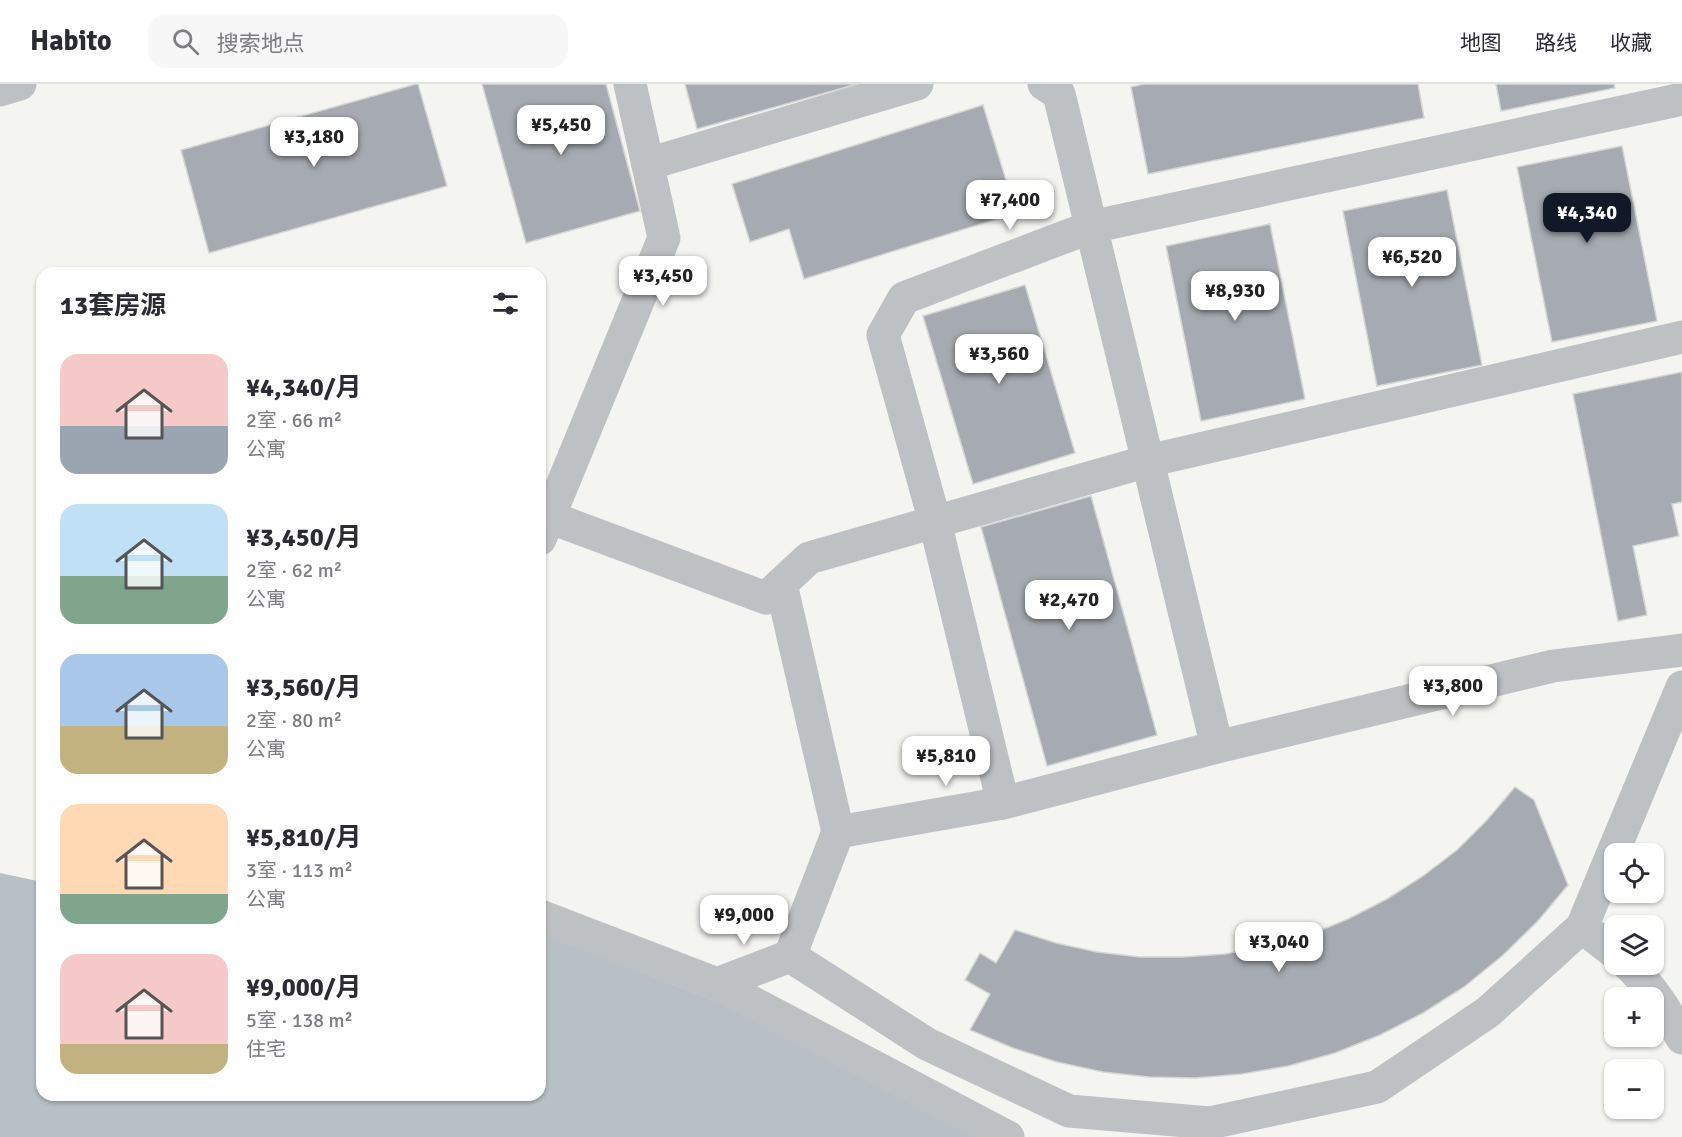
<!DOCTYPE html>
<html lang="zh">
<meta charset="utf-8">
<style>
:root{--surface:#fff;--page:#f7f7f7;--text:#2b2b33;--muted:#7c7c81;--line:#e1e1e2;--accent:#111827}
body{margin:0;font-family:Signika,"Noto Sans SC",sans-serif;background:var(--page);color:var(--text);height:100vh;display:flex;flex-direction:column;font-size:22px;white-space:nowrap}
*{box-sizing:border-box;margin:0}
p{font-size:20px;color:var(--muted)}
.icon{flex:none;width:33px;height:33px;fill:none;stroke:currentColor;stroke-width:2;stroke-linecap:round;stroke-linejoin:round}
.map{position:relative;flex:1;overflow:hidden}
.sheet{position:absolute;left:36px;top:183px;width:510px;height:834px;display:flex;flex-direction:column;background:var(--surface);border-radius:18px;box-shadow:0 2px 4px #0004}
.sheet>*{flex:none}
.tools{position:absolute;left:1604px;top:759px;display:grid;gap:12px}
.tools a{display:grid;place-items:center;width:60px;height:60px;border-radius:12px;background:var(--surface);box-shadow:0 2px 4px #0004;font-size:30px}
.price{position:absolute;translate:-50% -51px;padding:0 14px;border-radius:12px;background:#fff;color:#222;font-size:20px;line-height:39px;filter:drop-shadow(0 2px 3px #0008)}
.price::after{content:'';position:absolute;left:50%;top:36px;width:18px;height:14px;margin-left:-9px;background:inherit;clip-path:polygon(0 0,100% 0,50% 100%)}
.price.on{background:var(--accent);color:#fff}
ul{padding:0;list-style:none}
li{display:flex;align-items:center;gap:18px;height:150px;padding:0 24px}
li span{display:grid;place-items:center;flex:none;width:168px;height:120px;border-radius:18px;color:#555}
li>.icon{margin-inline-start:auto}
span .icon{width:72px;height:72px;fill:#fffc;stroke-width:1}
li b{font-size:26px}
h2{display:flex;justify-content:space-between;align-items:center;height:72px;padding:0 24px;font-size:26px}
header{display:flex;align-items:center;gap:36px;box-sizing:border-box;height:84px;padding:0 30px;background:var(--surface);border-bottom:2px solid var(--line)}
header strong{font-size:28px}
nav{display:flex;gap:33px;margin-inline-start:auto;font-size:21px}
.search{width:420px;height:54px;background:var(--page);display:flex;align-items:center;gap:15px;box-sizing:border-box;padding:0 21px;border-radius:18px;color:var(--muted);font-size:22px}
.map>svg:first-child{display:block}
.water{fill:#b7c0c4}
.building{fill:#a5abb0;stroke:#d5d5d4;stroke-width:1.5}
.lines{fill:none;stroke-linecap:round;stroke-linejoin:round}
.minor{stroke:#bec1c4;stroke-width:33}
</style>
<header>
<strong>Habito</strong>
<div class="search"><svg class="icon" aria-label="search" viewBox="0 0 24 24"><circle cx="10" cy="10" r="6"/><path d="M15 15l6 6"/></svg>搜索地点</div>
<nav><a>地图</a><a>路线</a><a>收藏</a></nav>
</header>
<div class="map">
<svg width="1682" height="1053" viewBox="0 0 1682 1053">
<rect width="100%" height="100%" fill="#f4f4f1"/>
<polygon class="water" points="0,789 42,798 42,1011 540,1011 540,849 762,935 978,1053 0,1053"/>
<g class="building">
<polygon points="416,0 418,0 447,102 209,169 181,66"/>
<polygon points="482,0 606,0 640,127 526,159"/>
<polygon points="685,0 857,0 697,45"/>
<polygon points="1144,0 1418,0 1424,34 1148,90 1131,3"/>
<polygon points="1496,0 1614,0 1615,4 1501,27"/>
<polygon points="983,21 1016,129 804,195 789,145 750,158 732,100"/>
<polygon points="1622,62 1657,237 1552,258 1517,83"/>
<polygon points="1447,106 1482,281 1377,302 1343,127"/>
<polygon points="1270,140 1305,315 1201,337 1166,162"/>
<polygon points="1025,201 1075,369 973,400 923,232"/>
<polygon points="1682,288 1682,418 1672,420 1679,452 1633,462 1647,531 1618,537 1573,310"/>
<polygon points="1091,412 1157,651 1047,682 981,443"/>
<polygon points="1515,703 1534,716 1568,801 1537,838 1502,872 1464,903 1423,929 1380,951 1335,969 1288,982 1242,990 1196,994 1149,993 1103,988 1057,978 1013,964 970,946 990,910 965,896 980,869 996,879 1015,846 1056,859 1097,868 1140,873 1183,873 1225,870 1267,862 1309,851 1348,835 1387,815 1423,792 1457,766 1487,736"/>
</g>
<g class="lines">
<g class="minor">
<polyline points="1044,0 1059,10 1217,663"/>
<polyline points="0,6 20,0"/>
<polyline points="648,80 917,0"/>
<polyline points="549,433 766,514 809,474 1148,377 1682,253"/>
<polyline points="540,455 664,154 630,0"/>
<polyline points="781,500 838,748"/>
<polyline points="1003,719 935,438 883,251 904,214 1091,143 1682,15"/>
<polyline points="540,832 717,900 1008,1053"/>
<polyline points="1582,843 1614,868"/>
<polyline points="790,872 927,960 1069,1027 1210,1039 1377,1003 1488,928 1582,843 1682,603"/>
<path d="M1628 880C1651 902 1667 928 1682 954"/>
<polyline points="717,900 790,872 838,748 1003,719 1217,663 1553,582 1682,566"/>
</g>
</g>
</svg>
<div class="tools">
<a><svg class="icon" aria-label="locate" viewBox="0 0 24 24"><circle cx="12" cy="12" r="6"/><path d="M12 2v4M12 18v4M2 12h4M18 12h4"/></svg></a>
<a><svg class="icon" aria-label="layers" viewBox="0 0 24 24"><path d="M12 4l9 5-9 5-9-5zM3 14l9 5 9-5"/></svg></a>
<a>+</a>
<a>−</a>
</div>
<b class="price" style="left:561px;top:72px">¥5,450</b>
<b class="price" style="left:314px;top:84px">¥3,180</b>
<b class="price" style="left:1010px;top:147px">¥7,400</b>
<b class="price on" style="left:1587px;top:160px">¥4,340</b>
<b class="price" style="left:1412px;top:204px">¥6,520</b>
<b class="price" style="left:663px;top:223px">¥3,450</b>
<b class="price" style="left:1235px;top:238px">¥8,930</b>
<b class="price" style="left:999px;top:301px">¥3,560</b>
<b class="price" style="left:1069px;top:547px">¥2,470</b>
<b class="price" style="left:1453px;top:633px">¥3,800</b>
<b class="price" style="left:946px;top:703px">¥5,810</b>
<b class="price" style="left:744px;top:862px">¥9,000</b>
<b class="price" style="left:1279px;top:889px">¥3,040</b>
<section class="sheet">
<h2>13套房源<svg class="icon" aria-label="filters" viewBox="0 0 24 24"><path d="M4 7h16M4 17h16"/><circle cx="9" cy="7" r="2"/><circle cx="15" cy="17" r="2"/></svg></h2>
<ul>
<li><span style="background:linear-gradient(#f6c9c9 60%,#9aa5b1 0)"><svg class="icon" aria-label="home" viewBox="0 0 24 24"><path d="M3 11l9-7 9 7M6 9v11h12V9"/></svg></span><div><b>¥4,340/月</b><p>2室 · 66 m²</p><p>公寓</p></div></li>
<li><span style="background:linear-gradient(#bfe0f5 60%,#7fa58c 0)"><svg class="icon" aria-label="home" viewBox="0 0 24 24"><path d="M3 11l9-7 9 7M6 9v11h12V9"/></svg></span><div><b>¥3,450/月</b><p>2室 · 62 m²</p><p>公寓</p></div></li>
<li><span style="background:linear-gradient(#a9c7e8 60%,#c2b280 0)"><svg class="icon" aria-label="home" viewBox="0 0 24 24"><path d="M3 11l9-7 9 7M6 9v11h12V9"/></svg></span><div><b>¥3,560/月</b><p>2室 · 80 m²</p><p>公寓</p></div></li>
<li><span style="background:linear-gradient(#ffd9b3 75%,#7fa58c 0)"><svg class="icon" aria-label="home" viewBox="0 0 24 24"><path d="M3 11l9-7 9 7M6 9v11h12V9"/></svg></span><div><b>¥5,810/月</b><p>3室 · 113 m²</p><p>公寓</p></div></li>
<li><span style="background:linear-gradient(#f6c9c9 75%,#c2b280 0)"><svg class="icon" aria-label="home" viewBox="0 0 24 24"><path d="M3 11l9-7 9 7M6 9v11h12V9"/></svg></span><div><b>¥9,000/月</b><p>5室 · 138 m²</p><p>住宅</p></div></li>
</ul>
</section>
</div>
